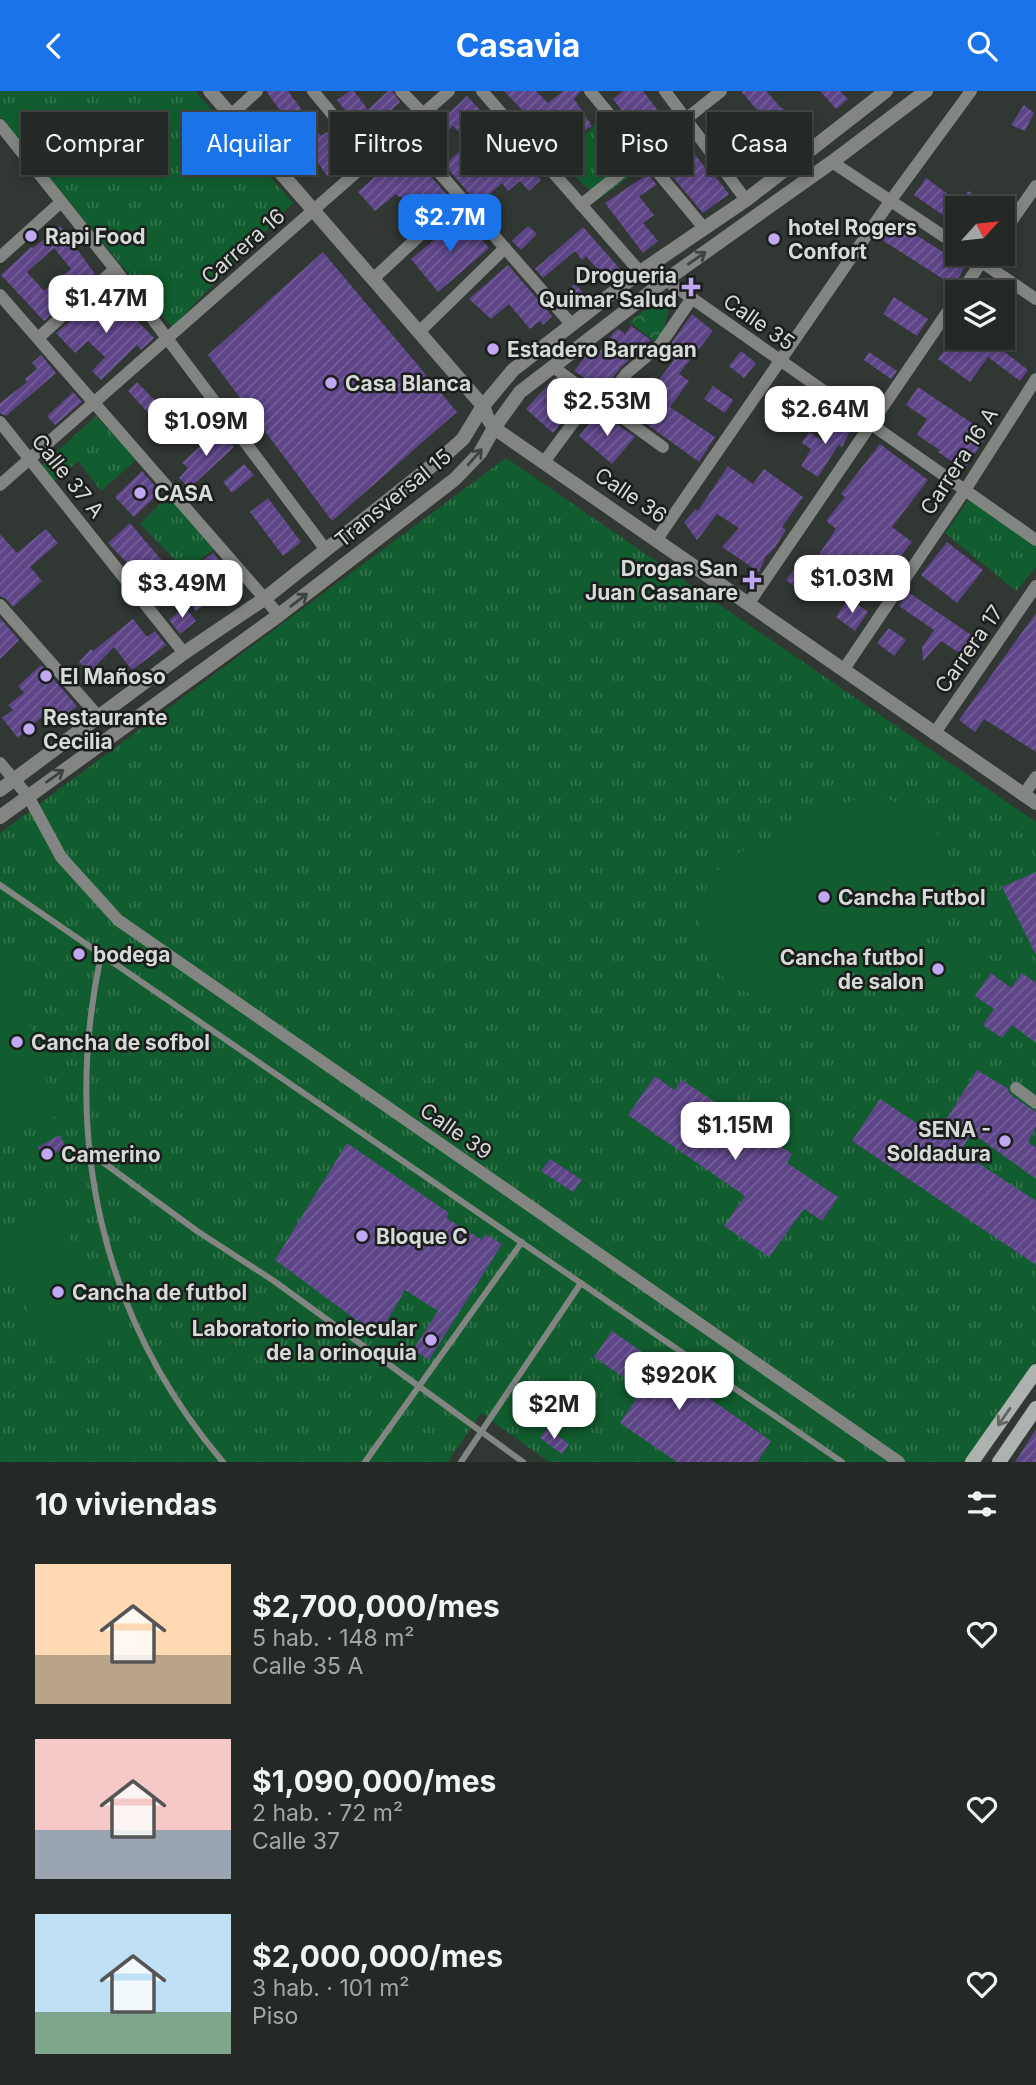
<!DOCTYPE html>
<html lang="es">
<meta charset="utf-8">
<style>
:root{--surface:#252926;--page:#2d312e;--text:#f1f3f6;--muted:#a3a6a7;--line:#424543;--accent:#1a73e8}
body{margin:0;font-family:Inter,sans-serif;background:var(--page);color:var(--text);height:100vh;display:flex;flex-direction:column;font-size:26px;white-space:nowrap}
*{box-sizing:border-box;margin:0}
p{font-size:23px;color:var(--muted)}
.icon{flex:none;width:38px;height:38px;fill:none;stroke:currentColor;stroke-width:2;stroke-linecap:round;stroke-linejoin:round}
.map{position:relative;height:1371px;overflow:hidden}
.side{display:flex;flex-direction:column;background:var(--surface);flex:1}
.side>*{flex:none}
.hud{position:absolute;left:21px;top:21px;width:994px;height:63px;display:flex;gap:14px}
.needle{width:46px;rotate:63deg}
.buttons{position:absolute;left:945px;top:105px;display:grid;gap:14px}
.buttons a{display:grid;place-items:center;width:70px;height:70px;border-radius:0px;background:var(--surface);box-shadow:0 4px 10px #0003,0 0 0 2px var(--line);font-size:35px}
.price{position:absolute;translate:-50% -60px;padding:0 16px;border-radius:14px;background:#fff;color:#222;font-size:23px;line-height:46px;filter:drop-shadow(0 2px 4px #0008)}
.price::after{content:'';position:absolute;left:50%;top:42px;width:21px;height:16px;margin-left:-10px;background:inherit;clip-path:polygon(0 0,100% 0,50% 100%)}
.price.current{background:var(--accent);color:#fff}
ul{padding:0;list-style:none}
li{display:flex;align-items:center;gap:21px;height:175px;padding:0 35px}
li span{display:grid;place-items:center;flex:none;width:196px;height:140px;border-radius:0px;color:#555}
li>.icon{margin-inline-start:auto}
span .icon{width:84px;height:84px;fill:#fffc;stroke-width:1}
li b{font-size:30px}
h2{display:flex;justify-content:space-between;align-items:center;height:84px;padding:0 35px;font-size:30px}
.chip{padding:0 24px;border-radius:0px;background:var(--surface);box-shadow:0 4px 10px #0003,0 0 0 2px var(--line);font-size:24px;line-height:63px}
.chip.current{background:var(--accent);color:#fff}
header{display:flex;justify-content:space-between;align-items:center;height:91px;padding:0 35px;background:var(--accent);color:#fff;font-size:32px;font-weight:700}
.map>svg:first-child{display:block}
.grass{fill:url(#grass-tufts)}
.park{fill:url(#park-crowns)}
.pitch{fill:#115d2f}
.building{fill:url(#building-hatch);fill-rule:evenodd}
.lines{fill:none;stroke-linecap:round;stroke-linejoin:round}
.service{stroke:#828582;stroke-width:6}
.minor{stroke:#828582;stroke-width:12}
.tertiary{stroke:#828582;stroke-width:14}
.secondary{stroke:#adb2ae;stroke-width:14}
.oneway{stroke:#3f4240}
.oneway2{stroke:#646865}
.poi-dot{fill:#c0a8f3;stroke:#1b1e1c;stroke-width:2.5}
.labels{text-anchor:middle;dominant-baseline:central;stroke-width:5;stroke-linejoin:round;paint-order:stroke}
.poi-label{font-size:21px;font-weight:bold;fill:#d7dbd7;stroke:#1b1e1c;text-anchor:start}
.street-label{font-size:21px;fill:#d7dbd7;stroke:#1b1e1c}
</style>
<header><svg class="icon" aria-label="back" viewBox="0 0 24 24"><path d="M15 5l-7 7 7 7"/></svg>Casavia<svg class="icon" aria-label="search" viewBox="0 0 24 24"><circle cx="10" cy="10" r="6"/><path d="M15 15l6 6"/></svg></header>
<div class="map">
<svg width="1036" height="1371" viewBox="0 0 1036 1371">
<defs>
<pattern id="grass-tufts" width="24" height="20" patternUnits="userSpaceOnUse" patternTransform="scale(1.75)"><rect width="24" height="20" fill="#115d2f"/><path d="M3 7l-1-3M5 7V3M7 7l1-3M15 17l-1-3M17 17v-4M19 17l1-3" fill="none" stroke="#33744c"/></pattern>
<pattern id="park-crowns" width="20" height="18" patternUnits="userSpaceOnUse" patternTransform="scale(1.75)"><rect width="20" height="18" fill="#115d2f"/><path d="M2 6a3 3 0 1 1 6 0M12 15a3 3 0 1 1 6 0" fill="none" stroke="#33744c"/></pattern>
<pattern id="building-hatch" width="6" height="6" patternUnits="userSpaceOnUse" patternTransform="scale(1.75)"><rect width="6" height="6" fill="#5d4588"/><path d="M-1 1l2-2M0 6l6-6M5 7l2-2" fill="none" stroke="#745f98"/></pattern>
</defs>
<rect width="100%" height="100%" fill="#313732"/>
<g class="grass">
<polygon points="0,0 195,0 293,112 172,236 0,26"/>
<polygon points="599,30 641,77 599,108 559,70"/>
<polygon points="96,325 137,368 101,400 78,370 54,390 41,375"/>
<polygon points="506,367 1036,731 1036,1269 965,1371 549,1371 481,1322 448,1371 0,1371 0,742"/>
<polygon points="169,404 214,458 186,480 140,433"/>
<polygon points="972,404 1036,451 1036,476 1016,500 945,442"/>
</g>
<polygon class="park" points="674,198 660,254 629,231"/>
<g class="pitch">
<path d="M875 705C888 708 900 711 911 718 956 746 963 803 926 840L799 906C727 921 670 847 714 784 717 780 721 775 724 772 740 759 762 751 781 742 811 728 842 708 875 705Z"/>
<polygon points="964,843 981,879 912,913 894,878"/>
<polygon points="11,872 57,1025 0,1044 0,877"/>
<polygon points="56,1121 116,1240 55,1271 0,1162 0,1149"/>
</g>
<g class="building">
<polygon points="266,0 288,0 321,45 327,41 351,70 328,86"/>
<polygon points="350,0 354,0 368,19 388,0 392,0 400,11 380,30 384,36 375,44 368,35 362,41 337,9"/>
<polygon points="504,0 536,0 548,12 563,0 581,0 574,8 592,35 579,44 567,27 548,46"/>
<polygon points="623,0 643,0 666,30 669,28 706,78 708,76 729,103 703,122 660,71 613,8"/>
<polygon points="741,0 766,0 782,18 783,17 801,42 785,54 759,18 757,19"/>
<polygon points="820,0 840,0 848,8 836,18"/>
<polygon points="467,5 484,23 483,24 515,63 541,89 529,100 520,90 508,100 502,92 478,113 445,74 469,51 453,35 429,57 419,44 442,24 444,27"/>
<polygon points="1024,14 1034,22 1025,40 1011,34"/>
<polygon points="743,41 768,73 758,78 736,46"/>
<polygon points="406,57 447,104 422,129 400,105 399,106 396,103 375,120 358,101"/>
<polygon points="648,83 657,94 639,105 654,124 643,132 658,150 643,162 605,112"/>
<polygon points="926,87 957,110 957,117 968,100 996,117 957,117 957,134 914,104"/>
<polygon points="463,125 489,157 438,201 411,168"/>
<polygon points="894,130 965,175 954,195 882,149"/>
<path d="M60 135 95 183 44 230 1 184 31 156 33 157ZM54 157 71 178 44 200 27 181Z"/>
<polygon points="528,135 537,143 521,159 512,150"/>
<polygon points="583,136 621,179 608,190 586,165 582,169 575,160 543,187 535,178"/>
<polygon points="323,161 457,321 332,430 208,264"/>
<polygon points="508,174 552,225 543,234 540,230 530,238 509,213 491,228 469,208"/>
<polygon points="575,193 585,204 570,217 560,206"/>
<polygon points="894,206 928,228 917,245 883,223"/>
<polygon points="94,209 107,224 120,212 154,247 141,259 137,254 101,289 92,280 105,266 88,250 75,262 56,242"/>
<polygon points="692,223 713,240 679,283 689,290 670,316 715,346 699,371 616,311 632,291 649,302 674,269 665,261"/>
<polygon points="631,235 651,249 621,276 603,299 574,280 587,263 590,266 597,257 600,260 614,241 618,238 625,243"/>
<polygon points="954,247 994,247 1000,251 997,255 1028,279 1020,290 988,266 970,291 938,268"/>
<polygon points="741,260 756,272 744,287 729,275"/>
<polygon points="869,261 897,280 891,288 864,269"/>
<polygon points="41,264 56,282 6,325 0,322 0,312 27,291 25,288 37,278 32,272"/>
<polygon points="554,287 581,307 553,342 526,318"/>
<polygon points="137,291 161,316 171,306 192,329 182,339 173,328 161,340 149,327 151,325 128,300"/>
<polygon points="713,295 733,309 725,322 704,308"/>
<polygon points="918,296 988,343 964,379 938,361 940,359 917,344 927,328 906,314"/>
<polygon points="73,301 82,311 55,334 47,325"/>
<polygon points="599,321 635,346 612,373 579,345"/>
<polygon points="837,326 852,337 842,356 839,353 818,386 801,375 811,358 802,352 809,341 821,349"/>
<polygon points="218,338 234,356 193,394 190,391 187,395 179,387 188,377 182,372"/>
<polygon points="880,353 928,389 892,436 912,451 896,470 876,502 818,465 836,438 826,430 845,406 841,403"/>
<polygon points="244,373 254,384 232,402 223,391"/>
<polygon points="728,375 753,393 764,378 803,406 782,436 786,439 774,458 766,465 759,481 722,456 739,437 717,423 697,449 684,431 696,418 698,420"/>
<polygon points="142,380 160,401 134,426 115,406"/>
<polygon points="268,407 301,451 283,465 250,421"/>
<polygon points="130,432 174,484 150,506 131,481 134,479 108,452"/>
<polygon points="46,438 58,452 30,476 42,490 13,516 6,508 0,505 0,443 17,462"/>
<polygon points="947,451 983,479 957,512 921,484"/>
<polygon points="213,462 241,494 215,513 212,508 196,520 174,491"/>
<polygon points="798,473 814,482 800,500 786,489"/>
<polygon points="908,501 980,550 969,568 941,550 923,570 922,556 934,539 899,515"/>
<polygon points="849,507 868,521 855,540 836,526"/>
<polygon points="185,516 196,530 180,543 169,529"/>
<polygon points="1036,522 1036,661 984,628 975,641 959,629"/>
<polygon points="0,527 19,549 0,568"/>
<polygon points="133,528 147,546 155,540 166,554 132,579 114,556 90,581 79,571 91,558 93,560"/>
<polygon points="889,537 906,549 894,565 877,552"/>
<polygon points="41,574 77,615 53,634 44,624 18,647 2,627 13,619 8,614 24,602 18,595"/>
<polygon points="1036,781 1036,864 1002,796"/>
<polygon points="991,882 1011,897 1022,882 1036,892 1036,952 1012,934 1002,947 983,934 994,918 975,905"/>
<polygon points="977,979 1007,997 1011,1004 1036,1021 1036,1036 1028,1051 1036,1057 1036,1088 972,1042 960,1060 1036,1110 1036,1174 852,1050 880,1008 936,1045"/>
<polygon points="655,985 674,999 682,989 792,1063 787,1072 838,1106 822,1130 804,1118 769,1166 724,1135 745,1105 628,1024"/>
<polygon points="60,1044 66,1056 43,1069 38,1056"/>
<polygon points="347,1052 449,1122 446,1127 482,1149 485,1143 502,1153 429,1269 413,1259 438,1220 405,1199 378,1245 275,1169"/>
<polygon points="550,1068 582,1089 573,1101 541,1080"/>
<polygon points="612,1240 771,1350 757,1371 677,1371 620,1332 642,1299 594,1266"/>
<polygon points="532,1288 544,1297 527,1322 515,1312"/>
<polygon points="547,1337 569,1353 562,1363 540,1347"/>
<polygon points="1036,1338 1036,1371 1015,1371"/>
</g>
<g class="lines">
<g class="service">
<polyline points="0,794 842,1371"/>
<path d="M101 864C62 1046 101 1228 223 1371"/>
<polyline points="89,1061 197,1140 274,1190 523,1371"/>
<polyline points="365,1371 522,1151"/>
<polyline points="461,1371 581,1192"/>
</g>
<g class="minor">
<polyline points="313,0 370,69"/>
<polyline points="401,0 423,23"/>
<polyline points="482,0 640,181"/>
<polyline points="590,0 704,137"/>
<polyline points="665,0 746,109"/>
<polyline points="231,24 257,0"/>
<polyline points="686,28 721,0"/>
<polyline points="0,34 115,178 326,459"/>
<polyline points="403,40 572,234"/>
<polyline points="832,71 957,154"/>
<polyline points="581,114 643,64"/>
<polyline points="1003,142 1036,95"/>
<polyline points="970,163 1036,208"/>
<polyline points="0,166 61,111"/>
<polyline points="373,188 460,107"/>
<polyline points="666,189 1036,449"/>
<polyline points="961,201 987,163"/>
<polyline points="0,204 279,524"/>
<polyline points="419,241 505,157"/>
<polyline points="38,247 115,178"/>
<polyline points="553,276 663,356"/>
<polyline points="0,331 184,562"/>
<polyline points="544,371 587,313 608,307 627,282 660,254 692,207"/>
<polyline points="0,394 449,0"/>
<polyline points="657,448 891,109 971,0"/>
<polyline points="749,512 957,207"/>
<polyline points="0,514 98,625"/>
<polyline points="844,578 965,399 1036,288"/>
<polyline points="934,643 1036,495"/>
<polyline points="0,672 28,705 61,766 118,829 899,1371"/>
<polyline points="1024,703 1036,686"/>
<polyline points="1016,997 1036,1012"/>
</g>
<g class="tertiary">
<polyline points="210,0 483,315 487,326 494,337 1036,712"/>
<polyline points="0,699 184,562 264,508 444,365 463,348 483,315 513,279 640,181 746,109 886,0"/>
<polyline points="0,726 279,524 455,388 480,362 494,337 520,301 666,189 832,71 926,0"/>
</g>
<g class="secondary">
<polyline points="972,1371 1036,1280"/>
<polyline points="999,1371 1036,1317"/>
</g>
</g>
<defs><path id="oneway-shaft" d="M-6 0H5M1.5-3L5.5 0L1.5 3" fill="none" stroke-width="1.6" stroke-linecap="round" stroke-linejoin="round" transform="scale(1.75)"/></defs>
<g class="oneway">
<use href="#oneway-shaft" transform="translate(697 167) rotate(-35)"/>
<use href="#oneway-shaft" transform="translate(475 366) rotate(-49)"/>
<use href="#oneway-shaft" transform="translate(299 509) rotate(-38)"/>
<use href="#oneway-shaft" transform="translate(55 685) rotate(-36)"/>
</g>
<use class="oneway2" href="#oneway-shaft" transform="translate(1004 1326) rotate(125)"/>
<g class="poi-dot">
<circle cx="31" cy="145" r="7"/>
<circle cx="774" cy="148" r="7"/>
<path d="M687.5 185.5h7v7h7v7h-7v7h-7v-7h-7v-7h7z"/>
<circle cx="493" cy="258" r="7"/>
<circle cx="331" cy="292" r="7"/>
<circle cx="140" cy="402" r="7"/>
<path d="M748.5 478.5h7v7h7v7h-7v7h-7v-7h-7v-7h7z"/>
<circle cx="46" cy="585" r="7"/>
<circle cx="29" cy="638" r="7"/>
<circle cx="824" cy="806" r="7"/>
<circle cx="79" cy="863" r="7"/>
<circle cx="938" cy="878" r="7"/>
<circle cx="17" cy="951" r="7"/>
<circle cx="1005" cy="1050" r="7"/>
<circle cx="47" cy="1063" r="7"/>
<circle cx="362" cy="1145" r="7"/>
<circle cx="58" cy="1201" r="7"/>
<circle cx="431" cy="1249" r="7"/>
</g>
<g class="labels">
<g class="poi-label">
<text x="788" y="136">hotel Rogers<tspan x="788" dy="24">Confort</tspan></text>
<text x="45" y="145">Rapi Food</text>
<text x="677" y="184" text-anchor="end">Drogueria<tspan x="677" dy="24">Quimar Salud</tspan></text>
<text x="507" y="258">Estadero Barragan</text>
<text x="345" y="292">Casa Blanca</text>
<text x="154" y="402">CASA</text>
<text x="738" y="477" text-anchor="end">Drogas San<tspan x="738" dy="24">Juan Casanare</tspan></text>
<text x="60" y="585">El Mañoso</text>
<text x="43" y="626">Restaurante<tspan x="43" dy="24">Cecilia</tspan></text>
<text x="838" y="806">Cancha Futbol</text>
<text x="93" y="863">bodega</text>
<text x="924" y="866" text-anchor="end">Cancha futbol<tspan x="924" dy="24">de salon</tspan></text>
<text x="31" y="951">Cancha de sofbol</text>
<text x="991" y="1038" text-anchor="end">SENA -<tspan x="991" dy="24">Soldadura</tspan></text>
<text x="61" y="1063">Camerino</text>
<text x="376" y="1145">Bloque C</text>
<text x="72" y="1201">Cancha de futbol</text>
<text x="417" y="1237" text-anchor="end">Laboratorio molecular<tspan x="417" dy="24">de la orinoquia</tspan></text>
</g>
<g class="street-label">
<text transform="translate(243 155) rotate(-41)">Carrera 16</text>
<text transform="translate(759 231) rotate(35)">Calle 35</text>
<text transform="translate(959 370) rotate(-57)">Carrera 16 A</text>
<text transform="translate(68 385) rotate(51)">Calle 37 A</text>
<text transform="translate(631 404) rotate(34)">Calle 36</text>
<text transform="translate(393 407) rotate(-39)">Transversal 15</text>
<text transform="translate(969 558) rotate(-55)">Carrera 17</text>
<text transform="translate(456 1040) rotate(35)">Calle 39</text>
</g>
</g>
</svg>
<div class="buttons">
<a><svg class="needle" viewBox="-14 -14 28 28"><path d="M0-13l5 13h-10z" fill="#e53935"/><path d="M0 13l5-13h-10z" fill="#a3a6a7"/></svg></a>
<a><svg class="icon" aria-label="layers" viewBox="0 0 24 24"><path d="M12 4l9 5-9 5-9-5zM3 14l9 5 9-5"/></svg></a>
</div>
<b class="price current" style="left:450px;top:163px">$2.7M</b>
<b class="price" style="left:106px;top:244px">$1.47M</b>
<b class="price" style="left:607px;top:347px">$2.53M</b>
<b class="price" style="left:825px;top:355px">$2.64M</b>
<b class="price" style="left:206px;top:367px">$1.09M</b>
<b class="price" style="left:852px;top:524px">$1.03M</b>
<b class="price" style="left:182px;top:529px">$3.49M</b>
<b class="price" style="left:735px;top:1071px">$1.15M</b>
<b class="price" style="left:679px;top:1321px">$920K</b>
<b class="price" style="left:554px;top:1350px">$2M</b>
<div class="hud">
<a class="chip">Comprar</a>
<a class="chip current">Alquilar</a>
<a class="chip">Filtros</a>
<a class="chip">Nuevo</a>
<a class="chip">Piso</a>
<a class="chip">Casa</a>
</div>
</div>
<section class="side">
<h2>10 viviendas<svg class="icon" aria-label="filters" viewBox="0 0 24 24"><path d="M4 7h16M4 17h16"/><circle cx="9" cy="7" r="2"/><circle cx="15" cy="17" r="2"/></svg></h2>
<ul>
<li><span style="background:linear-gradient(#ffd9b3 65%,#b9a48a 0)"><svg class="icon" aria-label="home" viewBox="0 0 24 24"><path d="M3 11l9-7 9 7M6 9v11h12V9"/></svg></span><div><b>$2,700,000/mes</b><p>5 hab. · 148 m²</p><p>Calle 35 A</p></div><svg class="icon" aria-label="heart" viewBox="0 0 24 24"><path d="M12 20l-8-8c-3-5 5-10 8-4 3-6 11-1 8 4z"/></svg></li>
<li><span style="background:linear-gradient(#f6c9c9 65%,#9aa5b1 0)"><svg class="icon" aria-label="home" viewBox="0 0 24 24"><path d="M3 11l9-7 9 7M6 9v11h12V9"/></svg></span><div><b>$1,090,000/mes</b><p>2 hab. · 72 m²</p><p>Calle 37</p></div><svg class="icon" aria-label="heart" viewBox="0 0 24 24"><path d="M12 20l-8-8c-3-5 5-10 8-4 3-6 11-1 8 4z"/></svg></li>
<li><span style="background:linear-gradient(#bfe0f5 70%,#7fa58c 0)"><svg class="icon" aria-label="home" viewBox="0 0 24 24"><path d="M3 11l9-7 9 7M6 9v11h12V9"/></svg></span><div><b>$2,000,000/mes</b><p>3 hab. · 101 m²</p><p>Piso</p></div><svg class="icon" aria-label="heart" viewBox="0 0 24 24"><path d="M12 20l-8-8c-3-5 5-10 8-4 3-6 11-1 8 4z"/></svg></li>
</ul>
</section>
